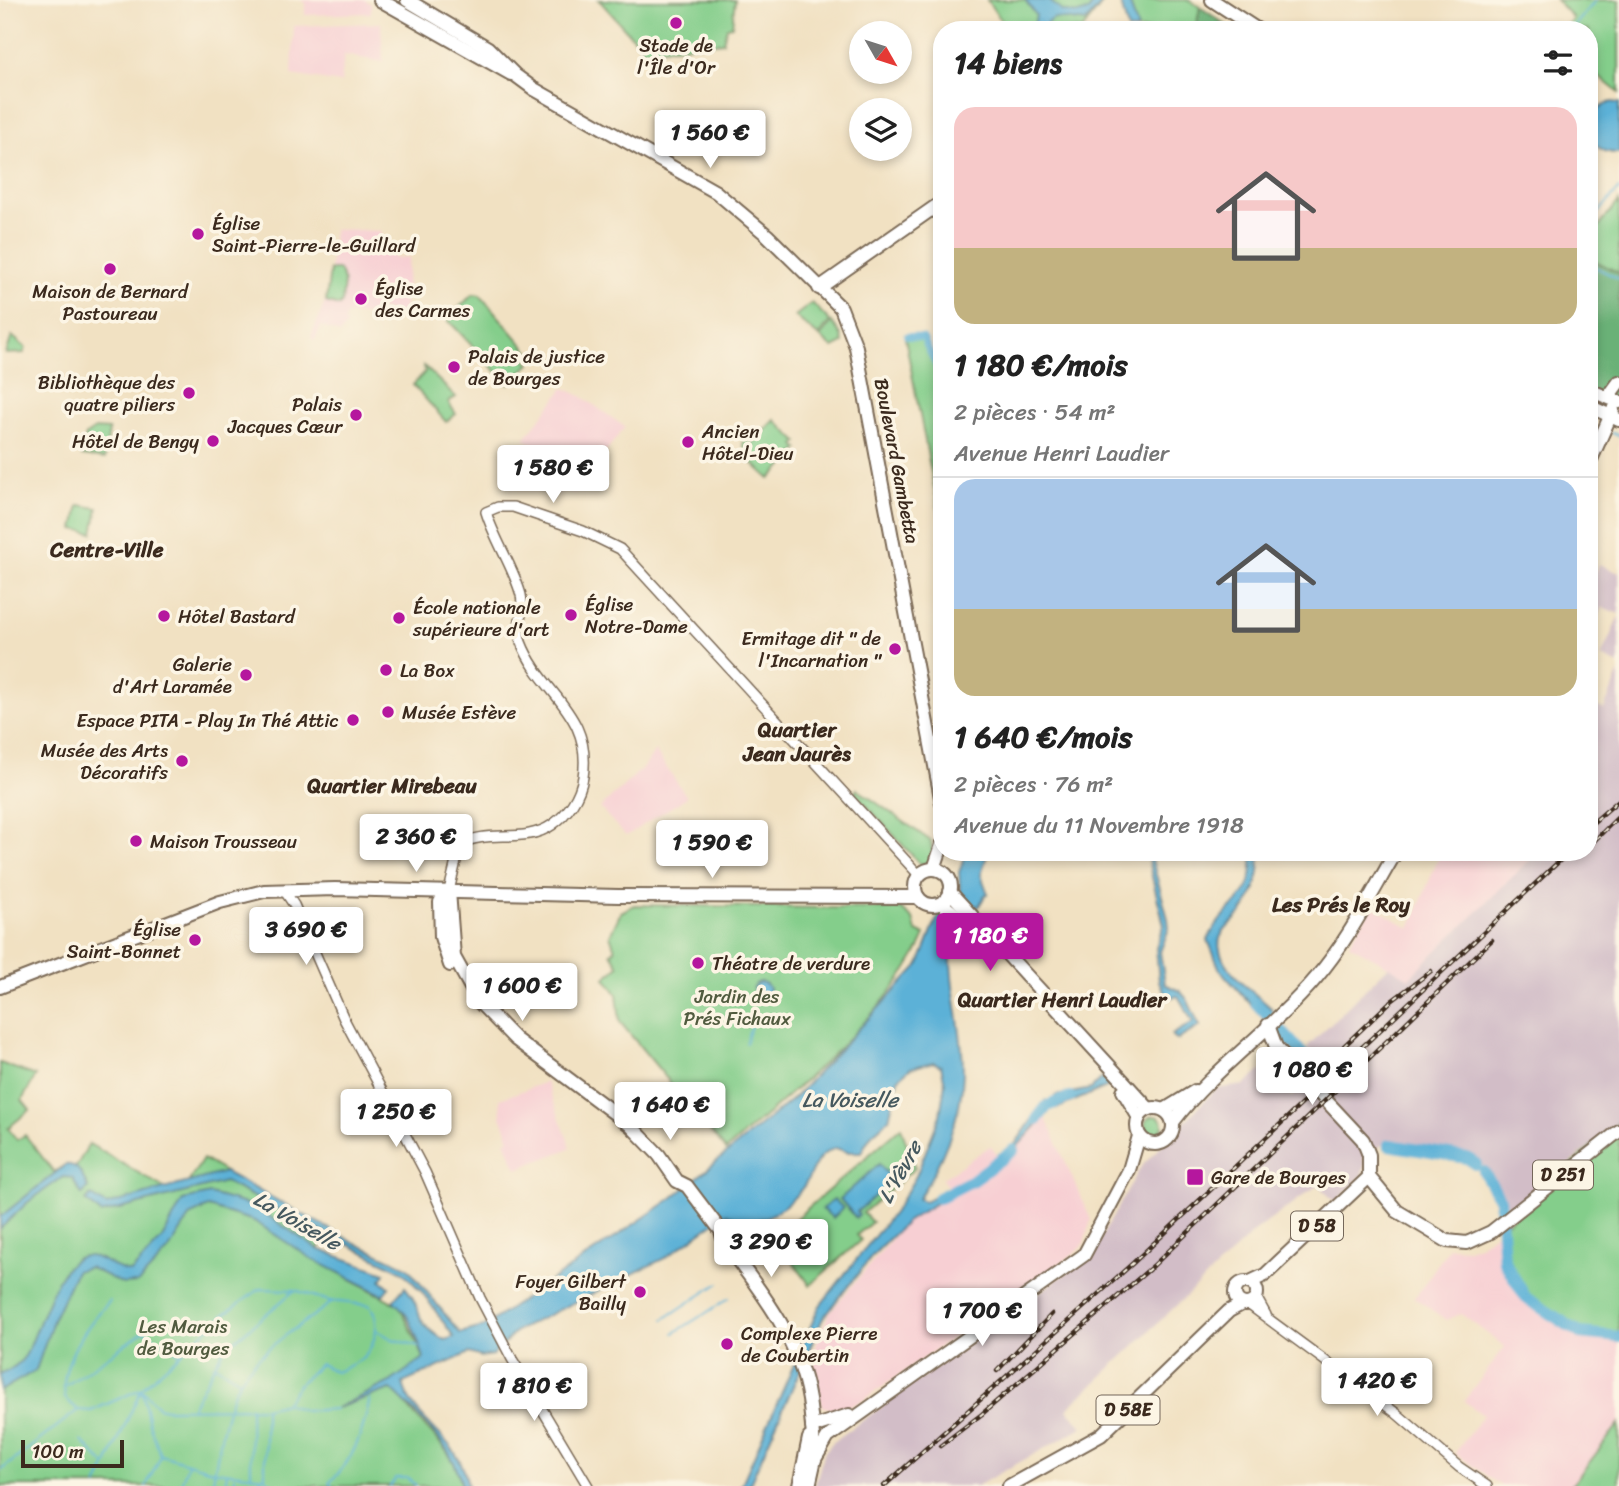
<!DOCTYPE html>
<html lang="fr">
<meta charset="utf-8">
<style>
:root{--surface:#fff;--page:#f6f6f6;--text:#222;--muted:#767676;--line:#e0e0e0;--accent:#b5179e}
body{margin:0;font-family:Sriracha,sans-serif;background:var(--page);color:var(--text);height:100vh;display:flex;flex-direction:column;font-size:26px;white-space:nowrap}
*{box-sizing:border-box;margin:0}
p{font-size:23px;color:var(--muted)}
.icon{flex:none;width:38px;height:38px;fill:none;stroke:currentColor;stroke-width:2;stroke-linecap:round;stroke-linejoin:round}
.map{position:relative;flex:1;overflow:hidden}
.drawer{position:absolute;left:933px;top:21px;width:665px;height:840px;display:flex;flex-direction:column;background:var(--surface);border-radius:28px;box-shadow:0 4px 10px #0003}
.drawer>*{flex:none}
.needle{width:46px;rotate:129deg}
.fabs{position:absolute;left:849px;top:21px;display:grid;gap:14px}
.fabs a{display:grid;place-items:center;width:63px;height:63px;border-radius:50%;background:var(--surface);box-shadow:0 4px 10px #0003;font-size:35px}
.scale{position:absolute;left:21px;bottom:18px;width:103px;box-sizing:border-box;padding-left:7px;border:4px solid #3b2a1e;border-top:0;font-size:19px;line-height:24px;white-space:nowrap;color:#3b2a1e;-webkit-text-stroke:5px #fcf5e5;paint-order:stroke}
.price{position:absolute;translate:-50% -60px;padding:0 16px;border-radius:7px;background:#fff;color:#222;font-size:23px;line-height:46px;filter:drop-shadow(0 2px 4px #0008)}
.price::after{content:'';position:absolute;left:50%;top:42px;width:21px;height:16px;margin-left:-10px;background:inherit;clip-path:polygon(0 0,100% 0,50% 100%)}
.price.on{background:var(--accent);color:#fff}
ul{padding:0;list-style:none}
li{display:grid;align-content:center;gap:14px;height:371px;padding:0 21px}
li+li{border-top:2px solid var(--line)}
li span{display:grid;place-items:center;height:217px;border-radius:21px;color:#555}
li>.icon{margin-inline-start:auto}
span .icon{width:126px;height:126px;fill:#fffc;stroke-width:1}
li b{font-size:30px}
h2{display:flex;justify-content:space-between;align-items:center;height:84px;padding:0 21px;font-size:30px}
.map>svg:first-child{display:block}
.built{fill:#f7cfd3}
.industrial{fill:#d2bdc7}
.green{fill:#84ce8b;stroke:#607c54;stroke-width:2}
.forest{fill:#6bb177;stroke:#536e4a;stroke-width:2}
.water{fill:#5bb1d7;stroke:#4b6e7a;stroke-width:2}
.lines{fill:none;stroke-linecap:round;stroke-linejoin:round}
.stream{stroke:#5bb1d7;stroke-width:2}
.canal{stroke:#5bb1d7;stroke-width:7}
.river{stroke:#5bb1d7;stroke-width:12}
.minor-casing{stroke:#7b6a57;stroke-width:12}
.major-casing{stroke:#7b6a57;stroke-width:16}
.minor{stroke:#fff;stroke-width:9}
.major{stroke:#fff;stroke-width:12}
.rail-casing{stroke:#3b2a1e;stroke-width:4.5}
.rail{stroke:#fcf5e5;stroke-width:2;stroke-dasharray:5;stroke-linecap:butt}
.poi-dot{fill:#b5179e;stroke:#fcf5e5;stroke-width:2.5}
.labels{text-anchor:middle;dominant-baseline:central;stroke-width:7;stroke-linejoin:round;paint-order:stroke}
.shield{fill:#fcf5e5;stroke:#75675a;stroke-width:2}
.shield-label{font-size:18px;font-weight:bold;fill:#3b2a1e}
.poi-label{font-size:19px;fill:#3b2a1e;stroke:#fcf5e5;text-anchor:start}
.street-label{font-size:19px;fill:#3b2a1e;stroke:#fcf5e5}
.park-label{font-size:19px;fill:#515b3f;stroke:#fcf5e5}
.neighbourhood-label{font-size:21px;font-weight:bold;fill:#3b2a1e;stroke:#fcf5e5}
.water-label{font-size:21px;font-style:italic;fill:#46595f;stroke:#fcf5e5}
</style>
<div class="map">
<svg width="1619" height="1486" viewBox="0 0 1619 1486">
<rect width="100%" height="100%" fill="#fcf5e5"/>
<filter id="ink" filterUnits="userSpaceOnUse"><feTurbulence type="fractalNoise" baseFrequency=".0143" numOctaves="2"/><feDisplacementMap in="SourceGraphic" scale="14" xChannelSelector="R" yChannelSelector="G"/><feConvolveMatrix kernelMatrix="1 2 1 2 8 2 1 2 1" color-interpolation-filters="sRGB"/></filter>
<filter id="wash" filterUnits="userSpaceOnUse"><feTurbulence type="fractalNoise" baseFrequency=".00686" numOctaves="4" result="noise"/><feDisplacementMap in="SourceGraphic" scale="28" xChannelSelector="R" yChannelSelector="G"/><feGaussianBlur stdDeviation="1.57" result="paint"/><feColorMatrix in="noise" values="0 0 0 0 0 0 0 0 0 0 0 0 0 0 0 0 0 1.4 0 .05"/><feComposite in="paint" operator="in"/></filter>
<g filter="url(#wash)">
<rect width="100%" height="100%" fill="#f1e1c2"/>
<g class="built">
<polygon points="300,0 365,0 371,4 371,13 305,15 305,3"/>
<polygon points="381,23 383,62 344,55 341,83 292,75 294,26"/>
<polygon points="334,229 381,231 382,253 394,253 394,258 409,257 404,313 378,309 378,312 385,314 346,315 344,322 347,324 340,334 321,326 315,340 311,338 328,294"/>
<polygon points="564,388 581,396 625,427 599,460 605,466 590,485 584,483 583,490 577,489 575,493 560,489 559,493 553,491 555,478 542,473 552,455 524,439"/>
<polygon points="655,751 687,797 626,836 600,808 645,766"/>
<polygon points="1441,852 1538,852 1409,978 1349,944 1372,906 1410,928"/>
<polygon points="546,1082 571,1148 517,1169 505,1141 510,1139 501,1116 500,1099"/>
<polygon points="1045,1116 1091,1220 1084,1243 1075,1253 865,1399 839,1412 822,1406 809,1361 829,1313 906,1222 952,1193 942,1179 990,1146 1003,1162 1016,1152 1015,1149"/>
<polygon points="1502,1227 1502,1248 1526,1297 1580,1333 1619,1338 1619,1424 1571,1486 1501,1486 1455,1453 1483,1415 1464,1401 1505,1347 1461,1314 1446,1320 1415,1298 1449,1247 1469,1248 1480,1245"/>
</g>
<g class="industrial">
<polygon points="1599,564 1619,573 1619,614 1602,607 1589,636 1589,587"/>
<polygon points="1619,616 1619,665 1601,657"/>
<polygon points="1619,672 1619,1122 1511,1212 1490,1172 1469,1155 1391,1141 1374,1149 1363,1159 1365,1164 1361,1177 1335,1202 1318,1185 1254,1232 1067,1409 1083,1427 977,1486 815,1486 824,1453 833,1442 1091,1255 1141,1167 1216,1089 1244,1085 1263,1069 1292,1097 1324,1066 1307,1047 1389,966 1409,978 1538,852 1589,852 1589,704 1604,709"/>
</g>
<g class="green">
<polygon points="599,0 735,0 732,26 727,27 723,42 644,50"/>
<polygon points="987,0 1105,0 1082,30 1013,30 1000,19"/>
<polygon points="1129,0 1188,0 1200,7 1196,30 1138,30"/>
<polygon points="1556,0 1619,0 1619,93 1589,69 1589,30 1564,30 1573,18"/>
<polygon points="1619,201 1619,273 1589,258 1589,238"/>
<polygon points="330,270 339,270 344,280 342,303 339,306 326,302"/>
<polygon points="473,294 480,295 530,353 525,358 530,364 508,384 447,319"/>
<polygon points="812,303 830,321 818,336 795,316"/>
<polygon points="832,322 841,335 843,343 833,348 820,337"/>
<polygon points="920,335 941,374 941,523 905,338"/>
<polygon points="12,336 26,348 24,353 6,354"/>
<polygon points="424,366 456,397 448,402 456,414 446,422 413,385 425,372"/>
<polygon points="775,420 798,442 795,445 799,449 770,479 747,458 743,443 746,440 752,444"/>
<polygon points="95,429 109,430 105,459 82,456 86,435"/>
<polygon points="79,505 98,508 93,533 74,529"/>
<polygon points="857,789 931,841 933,855 930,863 920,864 854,792"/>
<path d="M634 905 901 909 913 919 916 931 925 935C895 1010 787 1096 726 1150L620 1022 617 994 605 978 619 966 611 953 615 950 610 935 621 912Z"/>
<path d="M0 1063 36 1076 22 1100 30 1110 8 1128 17 1140 25 1135 54 1172 65 1165 76 1167 89 1144 166 1189 188 1183 203 1159 225 1172 229 1184 326 1235 313 1258 400 1306 427 1364 394 1383C399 1393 405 1404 412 1412 432 1436 456 1453 462 1486H0Z"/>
<circle cx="1154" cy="1125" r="9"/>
<polygon points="1619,1122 1619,1337 1580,1333 1526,1298 1504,1261 1502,1227"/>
<polygon points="901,1127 915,1168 863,1213 872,1222 857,1235 861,1240 810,1285 785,1251 784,1229"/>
<polygon points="1619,1424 1619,1486 1571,1486"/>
</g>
<g class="forest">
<polygon points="1200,7 1232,29 1232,30 1196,30"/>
<polygon points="1589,258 1619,273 1619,403 1589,390"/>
</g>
<g class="water">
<polygon points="1025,0 1049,0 1062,11 1078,14 1088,11 1096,0 1105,0 1086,22 1054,18 1047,23 1047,30 1033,30 1036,15"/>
<polygon points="1120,0 1129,0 1138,30 1128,30"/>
<path d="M1612 102 1619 103V153C1584 155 1579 111 1612 102Z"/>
<path d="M967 852H988L981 875 988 894 985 895C976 916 956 931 951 946 949 989 964 1032 963 1074 962 1117 941 1164 918 1199L925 1201 949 1189 952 1193 906 1222 874 1254 823 1318 749 1486H741L819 1307 897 1208 916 1176 940 1115 945 1083 941 1066 933 1062 911 1068 898 1079 889 1119 872 1134 861 1152H847L836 1148C818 1154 816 1164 808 1179 800 1195 776 1216 758 1220 747 1222 735 1217 726 1214L665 1258 516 1331 493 1355 481 1357 469 1353 403 1383C412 1423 460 1435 468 1486H462C455 1447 418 1416 391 1389L337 1408 390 1382 424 1358C416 1337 412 1315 393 1301L405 1287C425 1309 410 1322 445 1340L454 1337 422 1292 403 1272 225 1182 101 1214 86 1201 91 1195 106 1205 225 1172 357 1244 407 1267 460 1333 483 1327 671 1199 796 1096 919 965 936 921 960 892 959 872Z"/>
<polygon points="1146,852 1150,852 1168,919 1169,928 1160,952 1165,984 1180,991 1187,999 1200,1026 1177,1040 1172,1035 1193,1022 1178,996 1167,998 1159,981 1156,948 1164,925"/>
<path d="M1251 852H1259C1262 873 1255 896 1241 913 1235 921 1224 928 1220 938 1218 944 1220 952 1223 959 1233 978 1257 995 1272 1009L1263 1018 1220 970 1208 940C1223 903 1259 903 1251 852Z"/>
<circle cx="761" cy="990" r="8"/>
<polygon points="1102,1078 1109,1086 1058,1108 1055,1096 1091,1089"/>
<polygon points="1045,1101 1048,1113 1015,1149 1017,1152 1002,1162 1000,1158 1013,1147"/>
<polygon points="879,1164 893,1180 857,1212 859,1215 856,1218 840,1199"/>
<path d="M65 1165C79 1163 83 1177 88 1188L82 1195 72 1178 63 1177 28 1202 0 1229V1217Z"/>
<path d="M210 1194 253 1206 318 1249 385 1273 381 1280 389 1287 383 1295 312 1259 254 1221 208 1207 191 1215 168 1251 138 1283 123 1284 89 1267 76 1271 54 1318 36 1370 0 1391V1375C10 1370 19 1365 25 1356 39 1333 56 1258 85 1256 102 1255 115 1271 131 1272L162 1239 183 1200Z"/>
<polygon points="834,1199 843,1208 833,1218 822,1209"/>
<polygon points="812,1235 820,1243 800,1261 793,1252"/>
</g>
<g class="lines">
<g class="stream">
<polyline points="1571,30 1596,0"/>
<polyline points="1589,223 1619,189"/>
<polyline points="1589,264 1619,279"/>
<polyline points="1589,422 1595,425"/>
<polyline points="1612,433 1619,436"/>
<polyline points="746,1043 753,1018"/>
<polyline points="693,1300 719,1283"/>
<polyline points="703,1315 729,1298"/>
<polyline points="664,1319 691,1301"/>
<polyline points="378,1331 392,1339 419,1346"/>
<polyline points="674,1333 701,1316"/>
<polyline points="215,1365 240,1380"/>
<path d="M64 1386C65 1355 89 1322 110 1301"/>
<polyline points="142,1390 158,1407 166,1409 265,1408 285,1403 305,1411 336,1409"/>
<polyline points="142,1390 149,1424 161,1455 215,1471 265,1477"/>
<polyline points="192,1407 223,1350 295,1290"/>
<polyline points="250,1407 251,1475"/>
<polyline points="77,1409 65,1398 64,1387 144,1331 181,1354"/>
<polyline points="265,1409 265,1477 273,1486"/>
<polyline points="82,1441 105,1465"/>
<path d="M0 1471 78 1410 91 1411 141 1389 227 1312 260 1289 295 1290 329 1301 369 1305C382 1319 376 1347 361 1359 353 1365 344 1368 336 1372L320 1364 299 1384 285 1403"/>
<polyline points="97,1486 141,1390"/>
<polyline points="146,1486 161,1456"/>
<polyline points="180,1486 188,1464"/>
<path d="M212 1486C217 1459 224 1414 235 1390 252 1352 300 1327 332 1302"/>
<polyline points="225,1486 227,1473"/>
<polyline points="235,1486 235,1477"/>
<polyline points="261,1486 261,1477"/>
<path d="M332 1486 329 1483C355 1459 363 1432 370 1398"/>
<polyline points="390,1486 396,1478 407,1478 416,1486"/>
</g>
<polyline class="canal" points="907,336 923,338 942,377"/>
<g class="river">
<polyline points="1256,1003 1317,1070"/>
<polyline points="1037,1119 1047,1106 1070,1097"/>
<polyline points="1389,1145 1467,1158 1476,1164"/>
<polyline points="1484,1172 1500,1200 1504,1261 1526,1298 1580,1333 1619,1337"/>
<polyline points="938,1198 973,1180 1013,1150"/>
</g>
</g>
</g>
<g filter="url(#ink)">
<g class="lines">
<g class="minor-casing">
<g id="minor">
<polyline points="284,890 294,905 344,1019 425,1172 480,1298 512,1359 588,1486"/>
<path d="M449 891 460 844C488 829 525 844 552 825 568 814 580 796 583 777 593 713 541 694 521 642 515 625 525 612 521 595 513 566 495 541 486 512L498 507H513L583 531 620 549 919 875"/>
<polyline points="1256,1297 1266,1315"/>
<polyline points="1248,1304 1396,1413 1459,1467 1487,1486"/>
</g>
</g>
<g class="major-casing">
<g id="major">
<polyline points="380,0 511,74"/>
<polyline points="407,0 488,48 515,75 534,89 716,192 767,235 841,308 856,347 942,803"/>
<polyline points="1212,0 1258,30"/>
<polyline points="819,288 942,202"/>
<polyline points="1589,390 1619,402"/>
<polyline points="1608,397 1619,382"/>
<polyline points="1589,406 1619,420"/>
<polyline points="1589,464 1613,410"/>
<polyline points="934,869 942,845"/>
<circle cx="933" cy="887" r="18"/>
<path d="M449 891 454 957 479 1002 515 1039 630 1125 659 1155 677 1181 687 1186 721 1231 724 1242C761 1291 799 1338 809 1400 812 1419 813 1440 815 1459"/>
<polyline points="449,891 440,902 441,937 450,965"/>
<polyline points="950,892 1149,1109"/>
<polyline points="941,903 962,920"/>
<polyline points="0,987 220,902 264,891 335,889 618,896 918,897"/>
<polyline points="1268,1025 1276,1047 1363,1140 1369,1155 1369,1177"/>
<polyline points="1123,1091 1139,1118"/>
<circle cx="1155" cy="1126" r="18"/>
<polyline points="1164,1110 1195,1091"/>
<path d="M1173 1122C1214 1068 1272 1030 1316 978 1348 941 1371 894 1396 852"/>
<polyline points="1369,1177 1397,1211 1447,1241 1467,1243 1491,1232 1619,1131"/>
<circle cx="1246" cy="1293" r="11"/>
<polyline points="1250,1282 1265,1275 1369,1177"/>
<polyline points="812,1427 849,1415"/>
<polyline points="799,1486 809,1438"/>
<polyline points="809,1486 815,1459 828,1437 1084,1255 1129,1170 1139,1136"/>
<polyline points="1009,1486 1101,1435 1229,1311 1242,1304"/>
</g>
</g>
<use href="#minor" class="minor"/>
<use href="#major" class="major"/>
<g class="rail-casing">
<g id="rail">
<polyline points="1589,826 1619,800"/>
<polyline points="1589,846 1619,816"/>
<polyline points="1344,1046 1389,1003 1431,971"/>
<polyline points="997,1371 1052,1314"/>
<polyline points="940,1446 982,1414 1153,1266 1492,940"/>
<polyline points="884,1486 1133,1263 1569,852"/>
</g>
</g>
<use href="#rail" class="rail"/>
</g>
</g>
<g class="poi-dot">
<circle cx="676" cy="23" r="7"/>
<circle cx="198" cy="234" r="7"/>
<circle cx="110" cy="269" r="7"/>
<circle cx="361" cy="299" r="7"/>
<circle cx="454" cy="367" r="7"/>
<circle cx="189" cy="393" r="7"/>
<circle cx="356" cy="415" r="7"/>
<circle cx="213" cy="441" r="7"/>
<circle cx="688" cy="442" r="7"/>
<circle cx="571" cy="615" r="7"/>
<circle cx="164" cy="616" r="7"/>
<circle cx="399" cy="618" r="7"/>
<circle cx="895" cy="649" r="7"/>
<circle cx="386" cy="670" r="7"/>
<circle cx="246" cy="675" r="7"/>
<circle cx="388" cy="712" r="7"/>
<circle cx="353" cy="720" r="7"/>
<circle cx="182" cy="761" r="7"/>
<circle cx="136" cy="841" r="7"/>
<circle cx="195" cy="940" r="7"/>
<circle cx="698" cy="963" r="7"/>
<rect x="1186" y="1168" width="18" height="18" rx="3.5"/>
<circle cx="640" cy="1292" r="7"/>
<circle cx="727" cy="1344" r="7"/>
</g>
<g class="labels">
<g class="shield">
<rect x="1533" y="1160.5" width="60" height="29" rx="5"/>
<rect x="1291" y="1211.5" width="52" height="29" rx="5"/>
<rect x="1096.5" y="1395.5" width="63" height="29" rx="5"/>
</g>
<g class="shield-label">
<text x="1563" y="1175">D 251</text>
<text x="1317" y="1226">D 58</text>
<text x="1128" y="1410">D 58E</text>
</g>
<g class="poi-label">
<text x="676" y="45" text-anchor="middle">Stade de<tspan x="676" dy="22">l'Île d'Or</tspan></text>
<text x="212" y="223">Église<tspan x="212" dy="22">Saint-Pierre-le-Guillard</tspan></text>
<text x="375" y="288">Église<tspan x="375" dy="22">des Carmes</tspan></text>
<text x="110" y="291" text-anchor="middle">Maison de Bernard<tspan x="110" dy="22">Pastoureau</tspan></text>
<text x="468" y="356">Palais de justice<tspan x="468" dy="22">de Bourges</tspan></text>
<text x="175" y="382" text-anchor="end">Bibliothèque des<tspan x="175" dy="22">quatre piliers</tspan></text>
<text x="342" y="404" text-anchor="end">Palais<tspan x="342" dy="22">Jacques Cœur</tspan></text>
<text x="702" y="431">Ancien<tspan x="702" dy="22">Hôtel-Dieu</tspan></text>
<text x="199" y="441" text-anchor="end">Hôtel de Bengy</text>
<text x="585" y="604">Église<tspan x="585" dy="22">Notre-Dame</tspan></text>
<text x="413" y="607">École nationale<tspan x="413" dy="22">supérieure d'art</tspan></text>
<text x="178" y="616">Hôtel Bastard</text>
<text x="881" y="638" text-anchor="end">Ermitage dit " de<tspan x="881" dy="22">l'Incarnation "</tspan></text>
<text x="232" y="664" text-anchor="end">Galerie<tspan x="232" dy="22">d'Art Laramée</tspan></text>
<text x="400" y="670">La Box</text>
<text x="402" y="712">Musée Estève</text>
<text x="339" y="720" text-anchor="end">Espace PITA - Play In Thé Attic</text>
<text x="168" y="750" text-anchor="end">Musée des Arts<tspan x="168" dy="22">Décoratifs</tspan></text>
<text x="150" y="841">Maison Trousseau</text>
<text x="181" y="929" text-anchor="end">Église<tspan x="181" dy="22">Saint-Bonnet</tspan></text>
<text x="712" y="963">Théatre de verdure</text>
<text x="1211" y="1177">Gare de Bourges</text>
<text x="626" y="1281" text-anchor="end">Foyer Gilbert<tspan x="626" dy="22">Bailly</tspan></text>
<text x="741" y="1333">Complexe Pierre<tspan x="741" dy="22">de Coubertin</tspan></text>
</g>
<g class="street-label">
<text transform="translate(897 461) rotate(79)">Boulevard Gambetta</text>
</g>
<g class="park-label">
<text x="737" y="996">Jardin des<tspan x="737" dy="22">Prés Fichaux</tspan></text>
<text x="183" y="1326">Les Marais<tspan x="183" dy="22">de Bourges</tspan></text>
</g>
<g class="neighbourhood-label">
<text x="107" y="550">Centre-Ville</text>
<text x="797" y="730">Quartier<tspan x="797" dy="24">Jean Jaurès</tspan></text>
<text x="392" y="786">Quartier Mirebeau</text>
<text x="1341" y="905">Les Prés le Roy</text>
<text x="1062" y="1000">Quartier Henri Laudier</text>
</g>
<g class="water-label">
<text x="850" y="1100">La Voiselle</text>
<text transform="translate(900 1172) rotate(-61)">L'Yèvre</text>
<text transform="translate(297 1221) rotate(30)">La Voiselle</text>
</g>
</g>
</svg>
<div class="fabs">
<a><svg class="needle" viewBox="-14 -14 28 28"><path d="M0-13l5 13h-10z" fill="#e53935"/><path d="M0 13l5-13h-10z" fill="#767676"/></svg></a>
<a><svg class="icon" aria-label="layers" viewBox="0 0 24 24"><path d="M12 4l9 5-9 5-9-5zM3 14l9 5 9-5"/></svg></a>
</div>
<div class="scale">100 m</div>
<b class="price" style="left:710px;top:170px">1 560 €</b>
<b class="price" style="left:553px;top:505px">1 580 €</b>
<b class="price" style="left:416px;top:874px">2 360 €</b>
<b class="price" style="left:712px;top:880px">1 590 €</b>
<b class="price" style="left:306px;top:967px">3 690 €</b>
<b class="price on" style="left:990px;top:973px">1 180 €</b>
<b class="price" style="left:522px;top:1023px">1 600 €</b>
<b class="price" style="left:1312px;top:1107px">1 080 €</b>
<b class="price" style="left:670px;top:1142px">1 640 €</b>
<b class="price" style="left:396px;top:1149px">1 250 €</b>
<b class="price" style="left:771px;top:1279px">3 290 €</b>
<b class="price" style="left:982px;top:1348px">1 700 €</b>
<b class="price" style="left:1377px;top:1418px">1 420 €</b>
<b class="price" style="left:534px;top:1423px">1 810 €</b>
<section class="drawer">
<h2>14 biens<svg class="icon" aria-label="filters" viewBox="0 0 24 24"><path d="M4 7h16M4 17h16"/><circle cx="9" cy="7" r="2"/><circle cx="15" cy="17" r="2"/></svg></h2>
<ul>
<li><span style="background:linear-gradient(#f6c9c9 65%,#c2b280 0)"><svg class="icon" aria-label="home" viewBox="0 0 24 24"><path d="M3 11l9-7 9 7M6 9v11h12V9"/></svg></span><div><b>1 180 €/mois</b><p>2 pièces · 54 m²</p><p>Avenue Henri Laudier</p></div></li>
<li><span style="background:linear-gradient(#a9c7e8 60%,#c2b280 0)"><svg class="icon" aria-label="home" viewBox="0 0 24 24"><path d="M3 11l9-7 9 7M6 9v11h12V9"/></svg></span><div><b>1 640 €/mois</b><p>2 pièces · 76 m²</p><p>Avenue du 11 Novembre 1918</p></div></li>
</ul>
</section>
</div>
